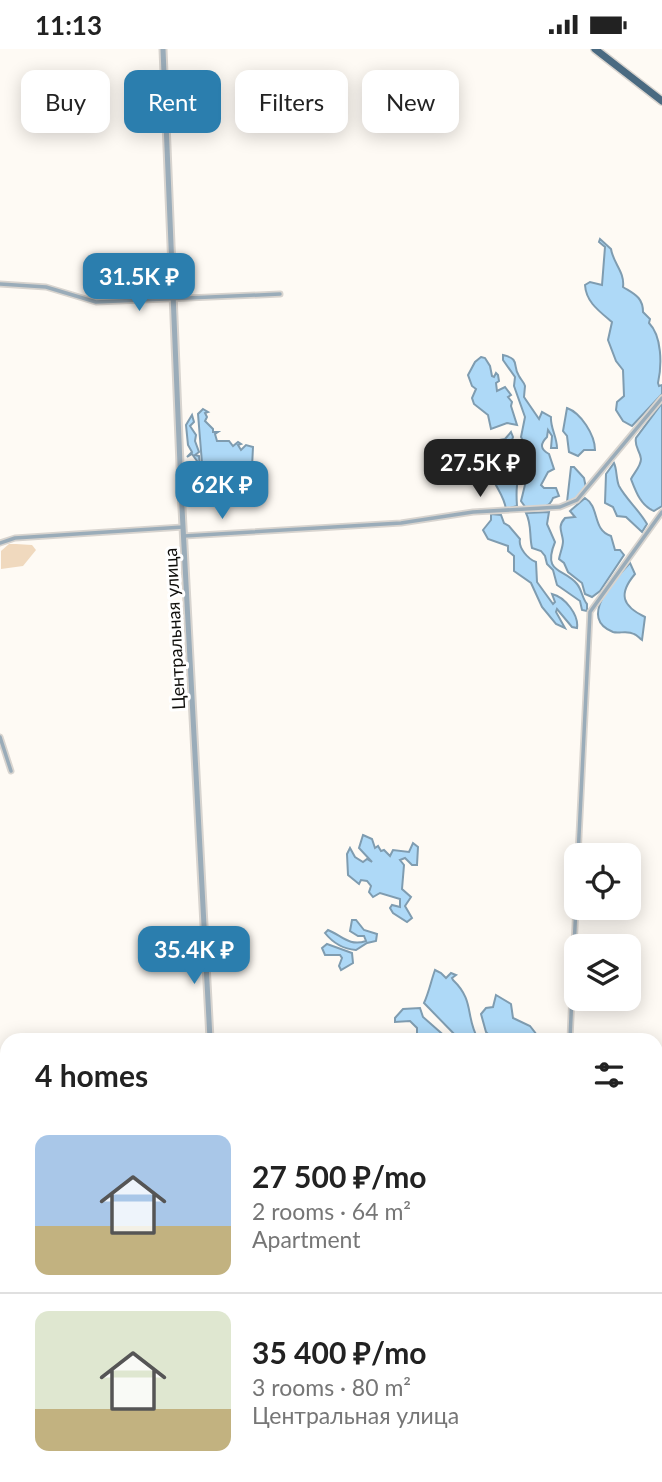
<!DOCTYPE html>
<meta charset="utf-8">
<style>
:root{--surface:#fff;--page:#f2f2f2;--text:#222;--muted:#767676;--line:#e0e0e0;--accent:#2b7eae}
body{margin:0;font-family:Lato,sans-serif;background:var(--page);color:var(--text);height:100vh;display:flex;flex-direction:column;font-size:26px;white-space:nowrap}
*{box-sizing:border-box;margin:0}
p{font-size:23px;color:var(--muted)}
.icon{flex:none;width:38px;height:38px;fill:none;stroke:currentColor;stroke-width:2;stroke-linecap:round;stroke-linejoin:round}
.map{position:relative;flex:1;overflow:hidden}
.panel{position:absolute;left:0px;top:984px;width:663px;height:450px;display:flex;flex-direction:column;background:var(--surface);border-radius:21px 21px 0 0;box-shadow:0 4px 18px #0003}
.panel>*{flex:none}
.top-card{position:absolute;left:21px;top:21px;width:621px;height:63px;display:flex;gap:14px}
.fabs{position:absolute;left:564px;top:794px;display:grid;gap:14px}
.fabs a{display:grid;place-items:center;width:77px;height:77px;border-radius:14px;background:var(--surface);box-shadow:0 4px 18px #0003;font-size:35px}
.price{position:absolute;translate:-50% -60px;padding:0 16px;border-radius:14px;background:var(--accent);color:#fff;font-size:23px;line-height:46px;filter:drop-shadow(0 2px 4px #0008)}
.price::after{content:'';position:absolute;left:50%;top:42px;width:21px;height:16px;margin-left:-10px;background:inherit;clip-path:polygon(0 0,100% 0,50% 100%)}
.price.current{background:#222;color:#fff}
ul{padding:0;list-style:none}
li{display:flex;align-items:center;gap:21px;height:175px;padding:0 35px}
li+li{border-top:2px solid var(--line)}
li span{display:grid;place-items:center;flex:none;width:196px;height:140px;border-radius:14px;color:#555}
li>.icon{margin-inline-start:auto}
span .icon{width:84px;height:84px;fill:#fffc;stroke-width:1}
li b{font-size:30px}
h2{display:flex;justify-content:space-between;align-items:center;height:84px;padding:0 35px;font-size:30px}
.tag{padding:0 24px;border-radius:14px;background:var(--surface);box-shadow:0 4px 18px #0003;font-size:24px;line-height:63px}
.tag.current{background:var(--accent);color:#fff}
.status{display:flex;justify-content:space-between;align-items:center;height:49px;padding:0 35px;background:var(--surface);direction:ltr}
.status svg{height:19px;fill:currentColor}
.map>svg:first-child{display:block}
.green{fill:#f0d9be}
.water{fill:#aed9f7;stroke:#7f9cb0;stroke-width:2}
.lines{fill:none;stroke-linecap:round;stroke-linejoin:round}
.minor-casing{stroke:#d8d4cf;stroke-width:7}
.tertiary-casing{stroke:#d8d4cf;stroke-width:9}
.primary-casing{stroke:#d8d4cf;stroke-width:10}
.minor{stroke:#9aacb9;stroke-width:3.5}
.tertiary{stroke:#9aacb9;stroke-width:5}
.primary{stroke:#4a6a81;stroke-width:7}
.rail-casing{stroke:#6b6965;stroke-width:4.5}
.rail{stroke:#fff;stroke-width:2;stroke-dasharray:5;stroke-linecap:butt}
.labels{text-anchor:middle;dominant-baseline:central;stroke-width:6;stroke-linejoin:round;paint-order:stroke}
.street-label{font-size:18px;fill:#100f0c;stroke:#fff}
</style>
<div class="status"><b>11:13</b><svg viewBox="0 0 49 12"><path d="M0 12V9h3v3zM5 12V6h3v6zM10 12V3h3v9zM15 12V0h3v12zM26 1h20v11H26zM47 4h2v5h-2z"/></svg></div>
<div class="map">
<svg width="662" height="1433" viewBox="0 0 662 1433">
<rect width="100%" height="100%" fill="#fefaf4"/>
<polygon class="green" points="16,495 32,496 36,501 23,517 1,520 1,502 9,495"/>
<g class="water">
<path d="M600 190 611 200C613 214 625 223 623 238 634 245 643 248 643 263L650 270 649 274C662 287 662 316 658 334L659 337 662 336V345L632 377 623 372 616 361 617 353 624 347 623 321 616 312 608 291 612 273C599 262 586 253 585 236L590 233 602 236C603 223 604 211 605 198L599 193Z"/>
<path d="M503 306C521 310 512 317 519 327 521 331 524 333 525 337L524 348 539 370 542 363 551 368C550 378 557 388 557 399H551L552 387 548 381 547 388C540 395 540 400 549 405L554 420 548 423 541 436 544 439H556L559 447 553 449C549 461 537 458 526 459L521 452C526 432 534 408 521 388L525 368 514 337 515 328 503 311Z"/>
<polygon points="481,308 485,309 490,317 492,327 494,328 496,324 498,326 499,332 496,334 497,342 505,338 511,346 508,348 512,353 511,357 517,376 507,374 491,380 488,366 474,355 472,349 476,340 472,337 468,326 475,313"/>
<path d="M662 354V457L654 462C641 457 636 443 631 430 634 424 641 417 641 410 640 401 634 398 636 389Z"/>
<path d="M567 359C581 364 595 386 595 401H584L578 407 569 403 567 387 563 382Z"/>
<polygon points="203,360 208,363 205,364 207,368 205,372 213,380 213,383 218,383 215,385 217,392 229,392 233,397 238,393 241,395 238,396 241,401 246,396 253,398 252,418 243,420 228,434 218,433 209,437 206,432 211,435 215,431 204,428 204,425 208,422 202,414 198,365"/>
<polygon points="192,366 194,373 190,377 196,386 195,392 199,403 195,406 199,407 200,417 197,420 187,419 197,412 192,405 187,408 192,403 188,396 186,376"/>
<path d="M511 383 513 388 509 400 523 417C516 430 516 443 517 457L506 460C504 447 497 440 492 428 488 418 492 403 493 392L505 390Z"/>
<path d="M614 414C617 420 616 430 619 437 626 450 639 461 647 475L642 483 626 468 617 467 613 458 605 454 606 425Z"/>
<polygon points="571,418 574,418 584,429 586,439 576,450 567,453"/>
<path d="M585 449C600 458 592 481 611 487L615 501H620L624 506 600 542 592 548 585 545 582 534 568 523 564 514 559 510C560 504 563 498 563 492 562 482 557 478 565 469L575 468 570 462Z"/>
<path d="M549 463 547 475 555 493C542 525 564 519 577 535 582 541 582 549 587 555V562L582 561 580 552 557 536 553 521 547 515 545 507 541 502 532 499C529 486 532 476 526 464Z"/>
<path d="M491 465 501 466 504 474 509 477 520 490C518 499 528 510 536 513L537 533 553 555 555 553 552 545C565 548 579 566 577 579L572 578 557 560 556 563 565 579 556 575 542 558 531 534 514 522V507L508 502V497L488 490 483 481 491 471Z"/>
<path d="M630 514 635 525C618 545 622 557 645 568L642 591C639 589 637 586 634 585 627 581 619 585 613 583 577 569 615 530 630 514Z"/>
<polygon points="363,786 372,790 375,799 378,797 381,802 384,801 390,807 393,801 409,803 413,794 418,798 417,816 412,816 405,809 400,811 404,816 402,840 411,848 405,857 412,869 407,873 393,864 390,859 392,856 400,858 400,850 380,844 373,848 369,843 371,837 367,832 361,831 359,835 348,826 347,805 350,799 355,808 363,813 367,810 372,813 359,799"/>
<path d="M352 871H356L364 881 377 885 376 892 367 894 356 901C343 900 333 894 325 884L328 881C341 886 349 898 366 892L364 887H358L350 882Z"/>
<polygon points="224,883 246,885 225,890 227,893 239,896 232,897 233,903 211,905 209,899 222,897 221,886"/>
<polygon points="327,895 352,904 353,914 341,921 339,917 342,909 340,906 325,906 322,899"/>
<path d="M435 921 441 924 446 929 451 924 456 926 452 929 453 931C475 952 465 967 478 990H459L424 954C429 943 431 932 435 921Z"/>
<polygon points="496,946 511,955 513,969 530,977 540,990 493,990 486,983 481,965 486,959 493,958"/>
<polygon points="420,959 423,968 448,990 420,990 417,987 417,979 410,972 395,973 395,969 403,960"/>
<polygon points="656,1074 662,1077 662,1213 658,1209 657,1198"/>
<polygon points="659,1226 662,1227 662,1330 656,1329 656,1228"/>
<polygon points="656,1340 662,1343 662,1426 656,1426"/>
</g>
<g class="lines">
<g class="minor-casing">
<g id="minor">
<polyline points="0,235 46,238 96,253 280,245"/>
<polyline points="184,487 401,474 473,463 560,458 577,451 662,349"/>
<polyline points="0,494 15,489 183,478"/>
<polyline points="0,688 11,722"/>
<polyline points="578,807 590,563 662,463"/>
<polyline points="570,990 576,855"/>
<polyline points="228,1426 228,1433"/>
<polyline points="550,1433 551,1426"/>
</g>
</g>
<g class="tertiary-casing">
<g id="tertiary">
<polyline points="163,0 181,440 210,990"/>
<polyline points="19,1426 19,1433"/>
</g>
</g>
<g class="primary-casing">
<polyline id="primary" points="595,0 662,52"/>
</g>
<use href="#minor" class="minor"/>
<use href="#tertiary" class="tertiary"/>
<use href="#primary" class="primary"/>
<g class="rail-casing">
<polyline id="rail" points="0,1216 7,1227"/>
</g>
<use href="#rail" class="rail"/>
</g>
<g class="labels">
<g class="street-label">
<text transform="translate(174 580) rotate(-93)">Центральная улица</text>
</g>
</g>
</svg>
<div class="fabs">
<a><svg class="icon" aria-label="locate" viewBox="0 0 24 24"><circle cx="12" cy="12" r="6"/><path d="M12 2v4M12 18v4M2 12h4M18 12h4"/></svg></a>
<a><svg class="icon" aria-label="layers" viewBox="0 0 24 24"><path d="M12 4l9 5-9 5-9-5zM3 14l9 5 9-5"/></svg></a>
</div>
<b class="price" style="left:139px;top:264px">31.5K ₽</b>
<b class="price current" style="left:480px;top:450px">27.5K ₽</b>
<b class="price" style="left:222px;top:472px">62K ₽</b>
<b class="price" style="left:194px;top:937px">35.4K ₽</b>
<div class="top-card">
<a class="tag">Buy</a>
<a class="tag current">Rent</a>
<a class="tag">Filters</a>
<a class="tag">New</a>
</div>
<section class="panel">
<h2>4 homes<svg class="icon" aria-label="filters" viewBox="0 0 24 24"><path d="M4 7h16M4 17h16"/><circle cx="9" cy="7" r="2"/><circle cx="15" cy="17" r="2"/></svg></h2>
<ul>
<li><span style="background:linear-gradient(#a9c7e8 65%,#c2b280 0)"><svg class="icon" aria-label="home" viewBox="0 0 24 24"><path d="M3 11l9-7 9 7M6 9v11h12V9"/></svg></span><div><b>27 500 ₽/mo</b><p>2 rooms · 64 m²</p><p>Apartment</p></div></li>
<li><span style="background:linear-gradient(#dfe7d0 70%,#c2b280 0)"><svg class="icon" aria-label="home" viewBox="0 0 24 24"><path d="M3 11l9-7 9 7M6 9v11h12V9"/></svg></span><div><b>35 400 ₽/mo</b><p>3 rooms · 80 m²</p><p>Центральная улица</p></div></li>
</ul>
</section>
</div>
